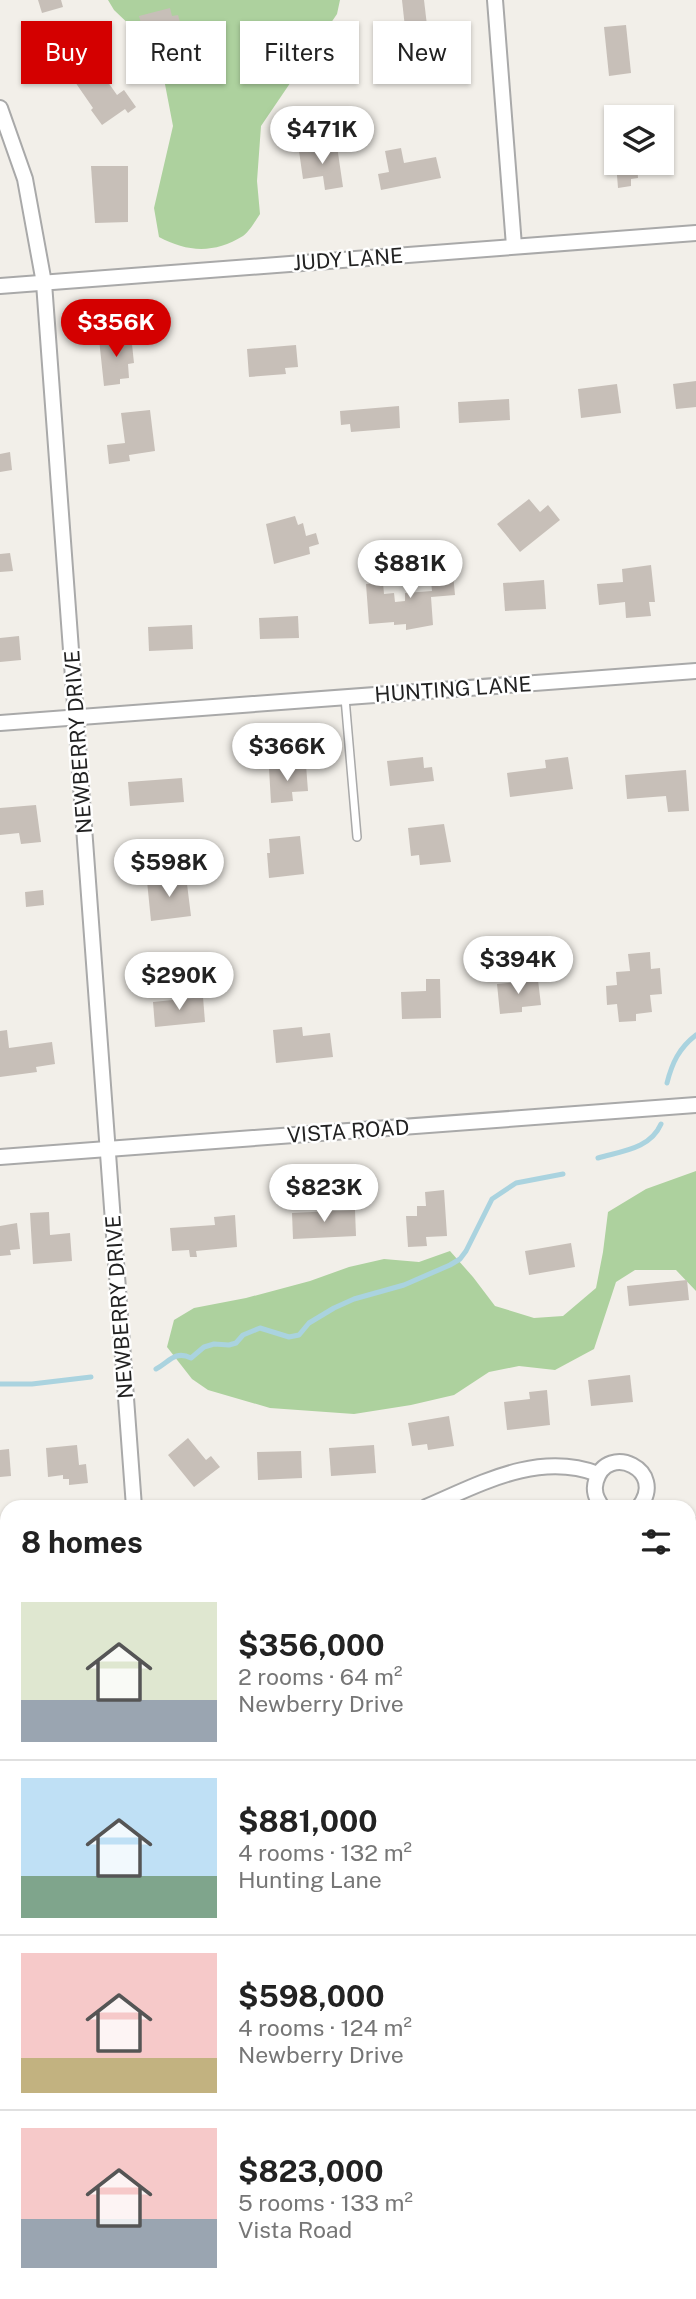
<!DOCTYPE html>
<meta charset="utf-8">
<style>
:root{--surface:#fff;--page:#f2f2f2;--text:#222;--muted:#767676;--line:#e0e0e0;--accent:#d40000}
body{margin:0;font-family:"Public Sans",sans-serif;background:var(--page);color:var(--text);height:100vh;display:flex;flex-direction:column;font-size:26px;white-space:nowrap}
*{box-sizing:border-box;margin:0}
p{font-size:23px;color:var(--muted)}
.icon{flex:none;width:38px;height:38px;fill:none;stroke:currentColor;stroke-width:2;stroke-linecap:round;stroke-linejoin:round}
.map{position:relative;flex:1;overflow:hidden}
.sheet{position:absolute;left:0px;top:1500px;width:696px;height:800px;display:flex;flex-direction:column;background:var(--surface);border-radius:21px 21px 0 0;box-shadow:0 2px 5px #0004}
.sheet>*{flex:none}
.banner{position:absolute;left:21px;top:21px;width:654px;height:63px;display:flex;gap:14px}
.buttons{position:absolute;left:604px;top:105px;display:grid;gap:14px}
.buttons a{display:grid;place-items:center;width:70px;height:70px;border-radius:0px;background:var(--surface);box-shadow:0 2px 5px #0004;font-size:35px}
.price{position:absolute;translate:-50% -60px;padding:0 16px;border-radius:24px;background:#fff;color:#222;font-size:23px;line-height:46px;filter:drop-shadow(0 2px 4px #0008)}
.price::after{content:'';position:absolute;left:50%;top:42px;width:21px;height:16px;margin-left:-10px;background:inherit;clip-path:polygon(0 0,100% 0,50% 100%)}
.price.on{background:var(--accent);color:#fff}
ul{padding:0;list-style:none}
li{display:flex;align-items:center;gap:21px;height:175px;padding:0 21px}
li+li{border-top:2px solid var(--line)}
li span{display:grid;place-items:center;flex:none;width:196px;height:140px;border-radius:0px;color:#555}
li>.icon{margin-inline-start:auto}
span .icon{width:84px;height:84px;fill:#fffc;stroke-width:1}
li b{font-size:30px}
h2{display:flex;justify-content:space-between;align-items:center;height:84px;padding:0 21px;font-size:30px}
.tag{padding:0 24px;border-radius:0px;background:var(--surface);box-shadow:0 2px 5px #0004;font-size:24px;line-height:63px}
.tag.on{background:var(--accent);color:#fff}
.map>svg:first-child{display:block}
.forest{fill:#add19e}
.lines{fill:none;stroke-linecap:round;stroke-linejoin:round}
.stream{stroke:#aad3df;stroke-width:5}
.building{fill:#c7bfb8}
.lane-casing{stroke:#a9a9a9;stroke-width:10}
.street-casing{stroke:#a9a9a9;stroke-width:18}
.highway-casing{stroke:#dc2a67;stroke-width:30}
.lane{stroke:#fff;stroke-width:7}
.street{stroke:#fff;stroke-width:14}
.highway{stroke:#e892a2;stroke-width:26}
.labels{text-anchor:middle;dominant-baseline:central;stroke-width:5;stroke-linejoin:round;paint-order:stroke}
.street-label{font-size:21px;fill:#222;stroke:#fff}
</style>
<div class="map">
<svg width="696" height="2299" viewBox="0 0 696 2299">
<rect width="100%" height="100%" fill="#f2efe9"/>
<g class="forest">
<path d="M108 0H340L337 14 261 126 257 181 260 214C255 221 250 231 243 236 214 254 187 252 159 237L154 208 173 126 159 53 114 10Z"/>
<polygon points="696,1171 696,1291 676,1270 635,1270 616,1282 594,1349 555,1370 519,1366 489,1372 454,1395 411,1405 354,1414 270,1408 208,1390 192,1379 167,1347 174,1320 194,1308 246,1298 310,1281 349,1267 384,1259 419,1262 450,1251 473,1277 495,1306 534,1318 563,1316 596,1288 603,1252 608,1212 646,1189"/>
<polygon points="696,1624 696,1964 690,1965 690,1629"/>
<polygon points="0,2043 7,2043 7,2112 0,2113"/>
</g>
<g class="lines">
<g class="stream">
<path d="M667 1083C672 1063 679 1048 696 1035"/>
<path d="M598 1158C622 1151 650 1149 661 1124"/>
<path d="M156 1369C169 1362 175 1350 191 1358L204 1347 214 1344 229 1345 236 1343 243 1335 260 1328 289 1337 299 1335 309 1323 334 1308 354 1299 404 1285 450 1265 460 1259 466 1251 492 1199 516 1183 563 1174"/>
<polyline points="0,1384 32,1384 91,1377"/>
<polyline points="690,1727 696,1726"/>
</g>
</g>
<g class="building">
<polygon points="38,0 61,0 63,7 42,13"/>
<polygon points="402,0 424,0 428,34 406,37"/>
<polygon points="170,8 172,16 178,15 182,29 176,30 182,53 151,60 139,16"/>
<polygon points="626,25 631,73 609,76 604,27"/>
<polygon points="89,68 99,82 105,78 117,95 124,90 136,107 128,113 125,109 102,125 91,110 93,108 73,79"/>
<polygon points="337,146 343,187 325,190 323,176 303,179 299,151"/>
<polygon points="401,148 404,163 436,157 441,178 381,190 378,174 389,172 385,151"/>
<polygon points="616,163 637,163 638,178 631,179 631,186 618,188"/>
<polygon points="91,166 128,166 128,222 95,223"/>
<polygon points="131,335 134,363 128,364 129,378 120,379 120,384 104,386 99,339"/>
<polygon points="296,345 298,367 285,368 286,374 249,377 247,349"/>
<polygon points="696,381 696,407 676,409 673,384"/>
<polygon points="617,384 621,413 581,418 578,389"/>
<polygon points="509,399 510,420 459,423 458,402"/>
<polygon points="399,406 400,428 351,432 350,424 341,425 340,411"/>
<polygon points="150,410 155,451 129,455 130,461 109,464 107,445 125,443 121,413"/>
<polygon points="10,452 12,470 0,472 0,454"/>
<polygon points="529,499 540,512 548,505 560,520 520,552 497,524"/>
<polygon points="295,516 298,525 303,523 306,536 316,533 319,544 309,547 310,554 274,564 266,524"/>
<polygon points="10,553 13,571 0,572 0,554"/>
<polygon points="452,562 455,595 431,597 433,625 406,630 406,624 394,625 394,622 369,624 366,584 383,583 384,594 394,593 395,602 405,601 405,593 432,591 429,563"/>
<polygon points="651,565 655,602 649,602 651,616 626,618 625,602 599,605 597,584 623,582 622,569"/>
<polygon points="544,580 546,609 505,611 503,583"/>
<polygon points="298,616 299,638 260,639 259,618"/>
<polygon points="192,625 193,649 149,651 148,627"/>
<polygon points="19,636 21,660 0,662 0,638"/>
<polygon points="423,757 424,768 432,767 434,781 390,786 387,761"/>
<polygon points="568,757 573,789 510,797 507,773 546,768 545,760"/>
<polygon points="306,765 308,791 292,792 293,801 271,803 269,768"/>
<polygon points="686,770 689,811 668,812 666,796 627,799 625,775"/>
<polygon points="182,778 184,802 130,806 128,782"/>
<polygon points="36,805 41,842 21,844 19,833 0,835 0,808"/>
<polygon points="444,824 451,862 420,865 419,855 411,856 408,828"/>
<polygon points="300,836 304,874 269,878 267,853 270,853 269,839"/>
<polygon points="186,876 191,916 151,921 147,881"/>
<polygon points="43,890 44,905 26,907 25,892"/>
<polygon points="650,952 651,969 660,968 662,994 650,995 652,1012 636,1014 636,1021 619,1022 617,1004 607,1005 606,986 617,985 616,972 630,971 628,954"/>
<polygon points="426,979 440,979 441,1018 402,1019 401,992 426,991"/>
<polygon points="538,980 541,1005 522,1007 522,1012 500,1014 497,984"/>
<polygon points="203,997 205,1022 155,1027 153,1002"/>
<polygon points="302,1027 303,1036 330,1033 333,1057 276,1063 273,1030"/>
<polygon points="7,1030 9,1048 52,1042 55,1064 36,1067 37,1072 0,1077 0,1031"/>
<polygon points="444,1190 447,1236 426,1237 427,1246 408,1247 406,1216 417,1216 417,1206 426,1206 425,1192"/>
<polygon points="355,1210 356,1236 293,1239 292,1213"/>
<polygon points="49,1212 50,1235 70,1233 72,1261 33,1264 30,1213"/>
<polygon points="235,1215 237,1247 196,1251 197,1257 190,1257 189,1250 172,1251 170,1228 215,1225 214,1217"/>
<polygon points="17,1223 20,1249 10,1250 11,1255 0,1256 0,1226"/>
<polygon points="571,1243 575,1267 529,1275 525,1251"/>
<polygon points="687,1280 689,1300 629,1306 627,1286"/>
<polygon points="630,1375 633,1402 591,1406 588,1380"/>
<polygon points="547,1390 550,1425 507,1430 504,1402 530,1399 529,1392"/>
<polygon points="449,1416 454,1446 428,1450 427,1444 412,1446 408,1423"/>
<polygon points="188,1438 206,1460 211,1456 220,1467 194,1487 168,1455"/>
<polygon points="77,1445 79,1465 86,1464 88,1483 69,1485 69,1479 63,1479 63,1475 48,1477 46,1448"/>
<polygon points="374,1445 376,1473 331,1476 329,1448"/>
<polygon points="9,1449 11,1476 0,1477 0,1450"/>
<polygon points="301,1451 302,1478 258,1480 257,1452"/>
<polygon points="692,1517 696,1517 696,1546 694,1546"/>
<polygon points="7,1581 7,1605 0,1605 0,1582"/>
<polygon points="0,1723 7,1733 0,1738"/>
<polygon points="7,1757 7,1807 3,1811 0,1807 0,1762"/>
</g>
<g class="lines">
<g class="lane-casing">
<polyline id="lane" points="345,698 357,837"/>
</g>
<g class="street-casing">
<g id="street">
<polyline points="495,0 514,246"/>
<polyline points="0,108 25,179 44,283 134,1507"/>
<polyline points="0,286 696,233"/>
<polyline points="0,723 696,671"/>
<polyline points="0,1157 696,1105"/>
<path d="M426 1507C480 1484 538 1451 598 1474"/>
<path d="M602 1507C596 1498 593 1491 596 1481 607 1442 668 1470 639 1507"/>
<polyline points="0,1537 7,1537"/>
<polyline points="0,1899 7,1908"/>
<polyline points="0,1961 7,1957"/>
</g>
</g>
<g class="highway-casing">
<g id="highway">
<polyline points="690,2037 696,2035"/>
<polyline points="690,2141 696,2139"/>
<polyline points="0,2173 7,2172"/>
<polyline points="0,2278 7,2277"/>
</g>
</g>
<use href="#lane" class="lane"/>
<use href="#street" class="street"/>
<use href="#highway" class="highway"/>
</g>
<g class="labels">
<g class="street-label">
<text transform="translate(348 259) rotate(-4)">JUDY LANE</text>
<text transform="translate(453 689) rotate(-4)">HUNTING LANE</text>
<text transform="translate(78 742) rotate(-94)">NEWBERRY DRIVE</text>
<text transform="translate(348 1131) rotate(-4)">VISTA ROAD</text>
<text transform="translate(119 1307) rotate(-94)">NEWBERRY DRIVE</text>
</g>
</g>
</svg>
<div class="buttons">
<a><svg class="icon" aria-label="layers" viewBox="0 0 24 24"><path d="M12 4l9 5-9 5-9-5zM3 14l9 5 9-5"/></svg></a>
</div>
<b class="price" style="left:322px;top:166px">$471K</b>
<b class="price on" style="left:116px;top:359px">$356K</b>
<b class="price" style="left:410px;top:600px">$881K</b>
<b class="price" style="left:287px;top:783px">$366K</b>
<b class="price" style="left:169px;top:899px">$598K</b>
<b class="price" style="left:518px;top:996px">$394K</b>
<b class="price" style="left:179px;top:1012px">$290K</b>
<b class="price" style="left:324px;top:1224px">$823K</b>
<div class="banner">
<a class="tag on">Buy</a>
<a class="tag">Rent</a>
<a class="tag">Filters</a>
<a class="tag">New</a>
</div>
<section class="sheet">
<h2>8 homes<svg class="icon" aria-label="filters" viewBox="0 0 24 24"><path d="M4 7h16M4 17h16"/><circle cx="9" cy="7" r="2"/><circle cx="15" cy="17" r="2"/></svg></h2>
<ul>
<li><span style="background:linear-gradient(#dfe7d0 70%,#9aa5b1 0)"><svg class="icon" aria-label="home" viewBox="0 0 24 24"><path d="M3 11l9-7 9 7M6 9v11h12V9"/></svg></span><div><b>$356,000</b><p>2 rooms · 64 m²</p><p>Newberry Drive</p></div></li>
<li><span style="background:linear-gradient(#bfe0f5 70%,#7fa58c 0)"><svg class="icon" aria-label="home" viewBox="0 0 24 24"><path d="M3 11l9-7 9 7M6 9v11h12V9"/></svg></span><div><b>$881,000</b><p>4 rooms · 132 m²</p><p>Hunting Lane</p></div></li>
<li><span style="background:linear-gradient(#f6c9c9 75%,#c2b280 0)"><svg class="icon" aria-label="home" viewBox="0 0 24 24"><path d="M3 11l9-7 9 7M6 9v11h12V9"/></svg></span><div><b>$598,000</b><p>4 rooms · 124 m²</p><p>Newberry Drive</p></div></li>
<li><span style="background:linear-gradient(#f6c9c9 65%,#9aa5b1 0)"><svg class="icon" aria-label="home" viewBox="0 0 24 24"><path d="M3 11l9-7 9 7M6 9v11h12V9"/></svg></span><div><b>$823,000</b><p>5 rooms · 133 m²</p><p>Vista Road</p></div></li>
</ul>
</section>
</div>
